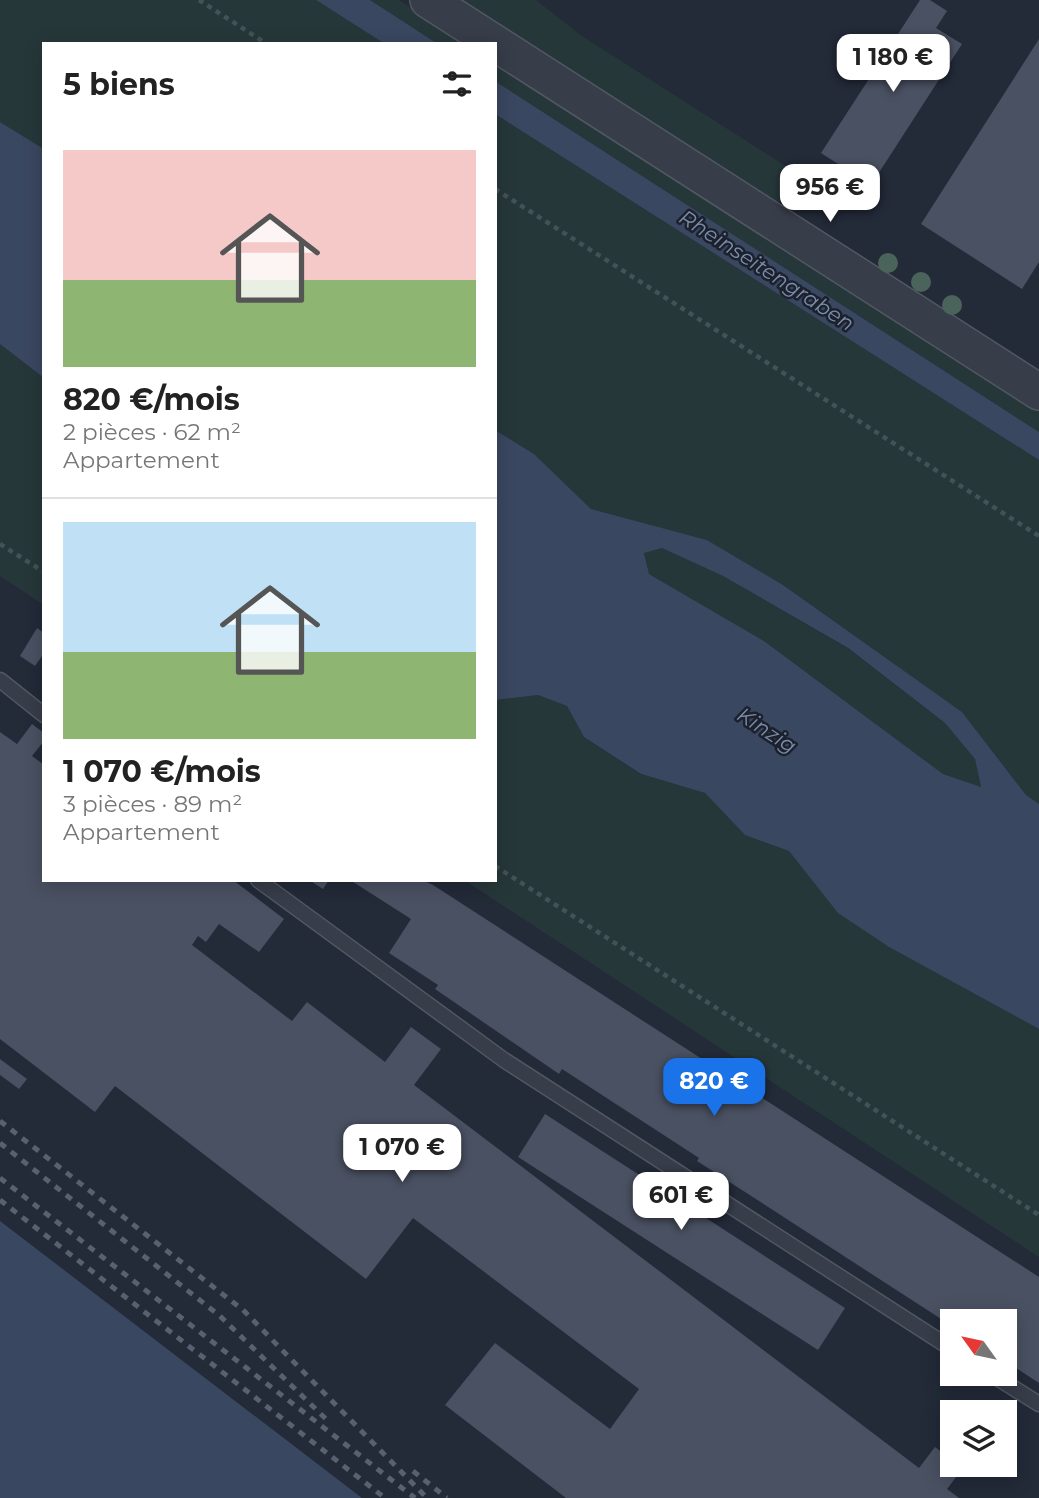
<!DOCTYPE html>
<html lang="fr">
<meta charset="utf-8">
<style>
:root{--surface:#fff;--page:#f6f6f6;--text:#222;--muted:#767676;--line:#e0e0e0;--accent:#1a73e8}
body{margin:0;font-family:Montserrat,sans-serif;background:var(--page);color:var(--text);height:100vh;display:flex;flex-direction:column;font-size:26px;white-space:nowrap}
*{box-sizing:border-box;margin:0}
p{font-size:23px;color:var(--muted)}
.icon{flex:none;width:38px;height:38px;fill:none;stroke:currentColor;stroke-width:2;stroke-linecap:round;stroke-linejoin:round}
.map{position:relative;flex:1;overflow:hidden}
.drawer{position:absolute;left:42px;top:42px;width:455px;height:840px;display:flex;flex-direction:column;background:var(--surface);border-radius:0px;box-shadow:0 4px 18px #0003}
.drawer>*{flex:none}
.needle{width:46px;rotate:303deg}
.fabs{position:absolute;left:940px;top:1309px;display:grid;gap:14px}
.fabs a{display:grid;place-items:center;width:77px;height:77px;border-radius:0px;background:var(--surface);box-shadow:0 4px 18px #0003;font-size:35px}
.price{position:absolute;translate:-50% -60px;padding:0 16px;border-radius:14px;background:#fff;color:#222;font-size:23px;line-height:46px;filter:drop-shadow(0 2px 4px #0008)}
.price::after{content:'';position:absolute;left:50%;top:42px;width:21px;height:16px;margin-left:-10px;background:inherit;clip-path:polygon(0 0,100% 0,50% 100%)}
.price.on{background:var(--accent);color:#fff}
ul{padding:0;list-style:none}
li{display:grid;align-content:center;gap:14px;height:371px;padding:0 21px}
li+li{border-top:2px solid var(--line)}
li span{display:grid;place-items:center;height:217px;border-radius:0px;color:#555}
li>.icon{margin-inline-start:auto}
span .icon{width:126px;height:126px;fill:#fffc;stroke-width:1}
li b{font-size:30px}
h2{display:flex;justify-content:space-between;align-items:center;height:84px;padding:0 21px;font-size:30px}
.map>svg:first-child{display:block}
.green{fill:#26373a}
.water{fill:#3a4760;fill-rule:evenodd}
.building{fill:#4a5162}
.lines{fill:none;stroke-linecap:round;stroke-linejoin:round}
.service-casing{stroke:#525764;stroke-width:17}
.tertiary-casing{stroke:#525764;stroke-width:38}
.path{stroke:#435257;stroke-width:4.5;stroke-dasharray:5 5;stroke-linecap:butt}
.service{stroke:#373d49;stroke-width:14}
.tertiary{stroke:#373d49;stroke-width:35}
.rail{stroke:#59606f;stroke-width:5;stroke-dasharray:7 7;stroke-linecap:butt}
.tree{fill:#4b645b}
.labels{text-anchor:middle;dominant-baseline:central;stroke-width:5;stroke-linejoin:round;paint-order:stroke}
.water-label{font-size:21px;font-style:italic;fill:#7c8caa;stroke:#1c222d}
</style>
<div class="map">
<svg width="1039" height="1498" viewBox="0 0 1039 1498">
<rect width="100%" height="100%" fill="#232a38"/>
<g class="green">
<polygon points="0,0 316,0 385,44 44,44 44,149 0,122"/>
<polygon points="370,0 399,0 467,44 438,44"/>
<polygon points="460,0 536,0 582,36 798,174 775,208"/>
<polygon points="495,62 1039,409 1039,432 495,81"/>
<polygon points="495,114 1039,460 1039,804 1026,795 962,712 783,585 707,540 591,509 534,454 495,430"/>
<polygon points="0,344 44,378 44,605 0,576"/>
<polygon points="662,548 723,576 847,648 945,723 975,759 981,788 943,774 764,641 649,574 644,552"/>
<polygon points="538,695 567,706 584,737 640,774 705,793 745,835 789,851 839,913 889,947 1039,1029 1039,1257 464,880 495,880 495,700"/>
</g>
<g class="water">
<polygon points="316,0 370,0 438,44 385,44"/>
<polygon points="495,81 1039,432 1039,460 495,114"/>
<polygon points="0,122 44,149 44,378 0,344"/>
<path d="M495 430 534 454 591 509 707 540 783 585 962 712 1026 795 1039 804V1029L889 947 838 913 789 851 745 835 705 793 641 774 584 737 567 706 538 695 495 700ZM662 548 723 576 848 648 945 723 975 759 981 787 943 774 764 641 649 574 644 553Z"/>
<polygon points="0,1221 362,1498 0,1498"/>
</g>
<g class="building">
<polygon points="920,0 930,0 947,11 936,28 962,44 871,185 821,153"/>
<polygon points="1039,39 1039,262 1022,289 921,224"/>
<polygon points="37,628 44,633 44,653 35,666 20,656"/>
<polygon points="32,724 44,733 44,741 32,756 44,765 44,880 233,880 284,919 259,952 219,924 206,942 198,936 192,945 292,1021 307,1002 385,1062 411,1027 441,1049 414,1085 919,1468 935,1447 952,1460 952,1465 963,1468 947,1489 959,1498 566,1498 445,1405 495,1343 610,1429 639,1389 413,1218 366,1279 115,1086 95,1112 0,1039 0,732 17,744"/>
<polygon points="309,880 329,880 323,889"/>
<polygon points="350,880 422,880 433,885 1039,1277 1039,1383 1004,1360 1004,1321 952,1321 952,1326 697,1161 699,1158 562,1069 559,1074 435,989 438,985 389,953 411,919"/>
<polygon points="0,1059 27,1079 19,1089 0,1075"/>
<polygon points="545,1114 845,1308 818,1350 518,1157"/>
</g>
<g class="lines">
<g class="service-casing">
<g id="service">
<polyline points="0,680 44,715"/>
<polyline points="258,880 504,1060 952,1349"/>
<polyline points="991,1374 1039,1404"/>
</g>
</g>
<g class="tertiary-casing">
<polyline id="tertiary" points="428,0 1039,392"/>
</g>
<g class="path">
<polyline points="199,0 267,44"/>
<polyline points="495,189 1039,536"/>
<polyline points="0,544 44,572"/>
<polyline points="495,866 1039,1215"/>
</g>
<use href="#service" class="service"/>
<use href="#tertiary" class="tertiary"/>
<g class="rail">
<polyline points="0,1121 243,1310 427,1498"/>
<polyline points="0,1143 220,1316 328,1421"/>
<polyline points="0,1178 415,1498"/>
<polyline points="0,1200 385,1498"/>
<polyline points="413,1471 447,1498"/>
</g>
</g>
<g class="tree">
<circle cx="888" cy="263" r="10"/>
<circle cx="921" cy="282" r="10"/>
<circle cx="952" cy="305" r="10"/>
</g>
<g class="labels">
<g class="water-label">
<text transform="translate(767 270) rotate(33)">Rheinseitengraben</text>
<text transform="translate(767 730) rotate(33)">Kinzig</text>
</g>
</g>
</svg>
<div class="fabs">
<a><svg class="needle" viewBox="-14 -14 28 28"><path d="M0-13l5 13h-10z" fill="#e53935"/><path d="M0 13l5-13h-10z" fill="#767676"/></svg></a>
<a><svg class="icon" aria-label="layers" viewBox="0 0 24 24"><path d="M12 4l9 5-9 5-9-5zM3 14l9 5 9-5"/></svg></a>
</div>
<b class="price" style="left:893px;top:94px">1 180 €</b>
<b class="price" style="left:830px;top:224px">956 €</b>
<b class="price on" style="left:714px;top:1118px">820 €</b>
<b class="price" style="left:402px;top:1184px">1 070 €</b>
<b class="price" style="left:681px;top:1232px">601 €</b>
<section class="drawer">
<h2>5 biens<svg class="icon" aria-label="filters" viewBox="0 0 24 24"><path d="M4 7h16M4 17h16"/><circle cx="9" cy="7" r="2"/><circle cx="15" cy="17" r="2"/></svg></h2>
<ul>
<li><span style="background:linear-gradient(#f6c9c9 60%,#8fb573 0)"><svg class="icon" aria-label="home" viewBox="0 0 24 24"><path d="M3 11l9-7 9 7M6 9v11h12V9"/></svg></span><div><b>820 €/mois</b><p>2 pièces · 62 m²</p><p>Appartement</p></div></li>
<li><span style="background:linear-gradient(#bfe0f5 60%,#8fb573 0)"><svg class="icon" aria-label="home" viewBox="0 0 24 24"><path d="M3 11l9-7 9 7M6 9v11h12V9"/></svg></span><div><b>1 070 €/mois</b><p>3 pièces · 89 m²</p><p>Appartement</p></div></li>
</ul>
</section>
</div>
